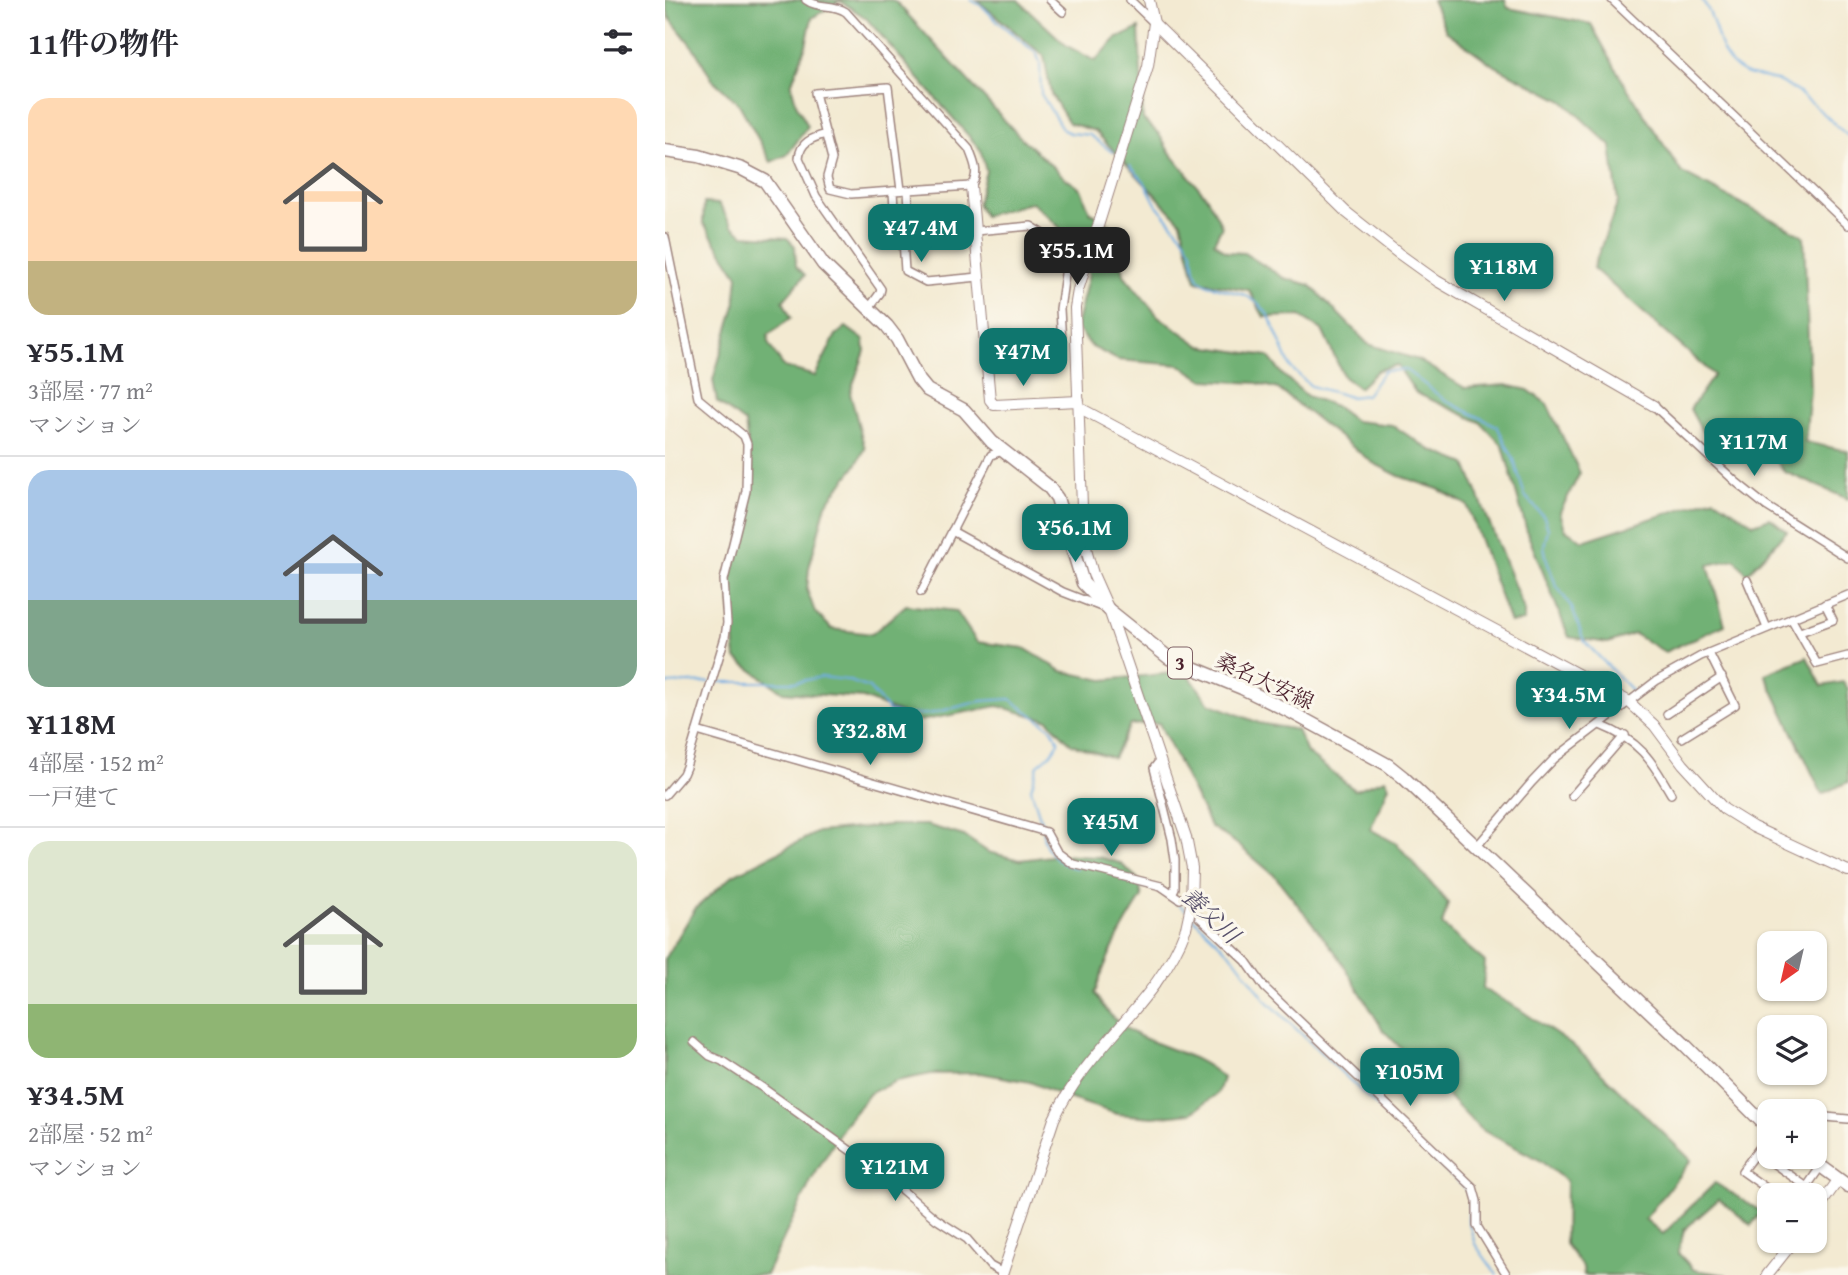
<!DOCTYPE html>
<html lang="ja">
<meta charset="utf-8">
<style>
:root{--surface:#fff;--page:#f7f7f7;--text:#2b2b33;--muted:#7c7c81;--line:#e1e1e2;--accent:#0f766e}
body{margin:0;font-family:"Gentium Book Plus","Noto Serif JP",serif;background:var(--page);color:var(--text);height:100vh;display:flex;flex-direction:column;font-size:26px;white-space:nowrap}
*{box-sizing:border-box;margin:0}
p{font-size:23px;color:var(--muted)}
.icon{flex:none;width:38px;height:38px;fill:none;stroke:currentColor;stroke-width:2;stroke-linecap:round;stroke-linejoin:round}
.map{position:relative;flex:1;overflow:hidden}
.side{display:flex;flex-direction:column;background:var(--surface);width:665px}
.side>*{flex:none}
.needle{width:46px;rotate:214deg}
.buttons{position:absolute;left:1092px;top:931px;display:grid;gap:14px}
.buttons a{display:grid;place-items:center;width:70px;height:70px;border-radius:14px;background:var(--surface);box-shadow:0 2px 5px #0004;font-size:35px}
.price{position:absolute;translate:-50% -60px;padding:0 16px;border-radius:14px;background:var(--accent);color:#fff;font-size:23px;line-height:46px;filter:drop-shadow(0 2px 4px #0008)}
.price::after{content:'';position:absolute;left:50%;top:42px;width:21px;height:16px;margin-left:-10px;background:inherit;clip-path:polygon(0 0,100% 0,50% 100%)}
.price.current{background:#222;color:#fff}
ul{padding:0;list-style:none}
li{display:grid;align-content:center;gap:14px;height:371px;padding:0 28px}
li+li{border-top:2px solid var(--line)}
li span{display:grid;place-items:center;height:217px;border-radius:21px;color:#555}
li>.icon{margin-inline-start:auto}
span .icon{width:126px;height:126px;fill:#fffc;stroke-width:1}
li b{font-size:30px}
h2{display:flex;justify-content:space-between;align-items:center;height:84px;padding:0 28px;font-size:30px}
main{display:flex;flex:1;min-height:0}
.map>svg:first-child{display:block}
.forest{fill:#71b174;stroke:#5e6850;stroke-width:2}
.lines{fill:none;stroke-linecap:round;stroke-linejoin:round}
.stream{stroke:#71ade2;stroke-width:2}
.minor-casing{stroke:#9e847e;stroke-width:10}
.tertiary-casing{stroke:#9e847e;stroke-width:12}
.primary-casing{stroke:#9e847e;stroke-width:15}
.minor{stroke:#fff;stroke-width:7}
.tertiary{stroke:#fff;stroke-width:10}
.primary{stroke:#fff;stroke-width:12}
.tertiary-bridge-casing{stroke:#9e847e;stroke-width:12;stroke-linecap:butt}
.tertiary-bridge{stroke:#fff;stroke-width:10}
.labels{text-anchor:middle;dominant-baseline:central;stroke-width:6;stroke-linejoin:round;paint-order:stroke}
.shield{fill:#fbf7ec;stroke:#7f6065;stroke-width:2}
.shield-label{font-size:19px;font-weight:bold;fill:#4a1f2b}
.street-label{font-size:21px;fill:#4a1f2b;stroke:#fbf7ec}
.water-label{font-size:23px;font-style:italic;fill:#58516b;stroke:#fbf7ec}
</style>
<main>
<section class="side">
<h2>11件の物件<svg class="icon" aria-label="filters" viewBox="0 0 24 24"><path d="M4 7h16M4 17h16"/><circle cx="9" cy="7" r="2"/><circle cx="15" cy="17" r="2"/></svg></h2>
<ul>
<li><span style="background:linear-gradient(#ffd9b3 75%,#c2b280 0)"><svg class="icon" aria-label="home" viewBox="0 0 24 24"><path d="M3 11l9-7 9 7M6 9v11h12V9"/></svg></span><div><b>¥55.1M</b><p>3部屋 · 77 m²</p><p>マンション</p></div></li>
<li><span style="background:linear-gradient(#a9c7e8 60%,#7fa58c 0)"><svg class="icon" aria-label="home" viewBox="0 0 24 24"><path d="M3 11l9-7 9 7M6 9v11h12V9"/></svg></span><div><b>¥118M</b><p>4部屋 · 152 m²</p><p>一戸建て</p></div></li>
<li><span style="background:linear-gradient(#dfe7d0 75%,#8fb573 0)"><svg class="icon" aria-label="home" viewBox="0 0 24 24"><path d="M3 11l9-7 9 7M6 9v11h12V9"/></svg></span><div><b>¥34.5M</b><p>2部屋 · 52 m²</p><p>マンション</p></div></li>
</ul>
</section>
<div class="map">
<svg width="1183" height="1275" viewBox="0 0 1183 1275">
<rect width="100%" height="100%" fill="#fbf7ec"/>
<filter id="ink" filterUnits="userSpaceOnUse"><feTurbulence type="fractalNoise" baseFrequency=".0143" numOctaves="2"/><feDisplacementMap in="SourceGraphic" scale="14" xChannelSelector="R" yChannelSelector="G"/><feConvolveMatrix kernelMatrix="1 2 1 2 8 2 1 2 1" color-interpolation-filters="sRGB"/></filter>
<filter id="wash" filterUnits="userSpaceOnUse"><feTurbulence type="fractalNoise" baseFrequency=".00686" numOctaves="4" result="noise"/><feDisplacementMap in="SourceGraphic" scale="28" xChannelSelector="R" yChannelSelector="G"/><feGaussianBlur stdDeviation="1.57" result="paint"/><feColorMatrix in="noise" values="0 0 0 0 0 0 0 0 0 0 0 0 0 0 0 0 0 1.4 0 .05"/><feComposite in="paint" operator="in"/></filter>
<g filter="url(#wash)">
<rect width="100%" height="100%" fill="#f3ead2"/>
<g class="forest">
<polygon points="0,0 227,0 233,4 353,135 400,178 416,189 425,212 450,228 459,275 493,316 536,346 603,356 618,375 642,396 670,406 690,421 727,425 764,449 801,464 859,610 859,621 845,623 802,505 773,489 734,476 708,463 613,389 592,383 539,380 515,365 453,360 427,347 411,327 424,274 394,227 367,202 319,216 312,204 321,171 315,149 201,18 175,1 147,18 141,45 126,85 132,106 143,126 122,155 106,162 74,104 47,79 30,50 4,17"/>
<polygon points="312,0 353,0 402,46 430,61 451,39 474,28 478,119 494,134 503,150 543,199 557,226 549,242 562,252 579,253 619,278 645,285 703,344 753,360 800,388 841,385 863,390 882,404 915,473 895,512 900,529 918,541 1049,498 1089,524 1105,518 1122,531 1082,574 1070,559 1043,565 1060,625 1000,652 969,634 943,643 904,637 863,535 838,446 815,422 751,393 732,365 713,370 694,388 679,377 657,330 635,316 599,317 584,290 531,281 516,222 430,131 404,123 386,94 379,56"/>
<polygon points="767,0 840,0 843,8 926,24 957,80 1017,173 1139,236 1145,390 1140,442 1183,451 1183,499 1120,472 1100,446 1090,413 1038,433 1025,409 1049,375 928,268 953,202 946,146 898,101 828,65 781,31"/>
<polygon points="39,203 54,204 67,226 79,235 122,238 130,246 131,266 140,275 118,301 126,318 103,335 104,345 119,367 150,376 171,335 181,327 199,340 200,351 185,393 200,449 190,467 161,504 144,568 142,590 150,612 167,629 207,634 241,605 291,611 312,642 359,648 397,671 438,680 508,673 525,677 544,703 594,723 632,730 642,753 690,790 720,779 724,786 705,829 732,844 783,903 777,925 820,962 818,989 854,1009 911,1048 1026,1160 980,1219 998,1234 1050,1183 1097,1212 1086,1225 1054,1199 1019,1230 1013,1253 1029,1270 1062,1275 919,1275 918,1268 900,1244 901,1181 873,1159 815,1129 718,1030 674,957 610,876 572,844 545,826 494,723 465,725 448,758 406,744 383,720 333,706 255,721 198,698 118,692 71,659 64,585 88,487 80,423 52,402 48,380 70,305 73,276 38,223"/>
<polygon points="1142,657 1157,686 1178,682 1183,689 1183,782 1157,794 1100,674"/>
<path d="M225 825H262L299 836 323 852 355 860 394 855 434 857 455 863 473 879 477 897C457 928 441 957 430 993 461 1052 517 1039 558 1078L553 1093 526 1113 488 1117 452 1114 403 1098 365 1082 315 1073 266 1074 231 1081 205 1093 180 1124 146 1181 101 1275H0V959L30 909 68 875 153 832Z"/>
</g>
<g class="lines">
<g class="stream">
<polyline points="306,0 318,7 332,21 371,53 375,62 376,94 398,130 405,133 425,135 447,152"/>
<path d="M1037 0C1052 18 1050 46 1066 63 1083 81 1097 73 1115 82 1141 94 1162 118 1183 136"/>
<polyline points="465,166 479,181 491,204 520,239 527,251 530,270 535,280 543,285 580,295 594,304 604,316 626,368 646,386 686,397 701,395 719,371 741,370 781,401 832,426 849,460 860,496 879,517 883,529 879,546 882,561 891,585 907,608 919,641 968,692"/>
<polyline points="50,682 131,682 156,677 182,680 204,688 224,711 238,715 264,714 316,701 345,699 387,729 394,742 386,754 373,765 366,789 378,827"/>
<polyline points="0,684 45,682"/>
<path d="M378 832C378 851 395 865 411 868"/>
<polyline points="461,881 496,891 521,910"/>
<polyline points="527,917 567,955 600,999 768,1160 800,1187 805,1199 803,1220 810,1244 832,1275"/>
</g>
</g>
</g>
<g filter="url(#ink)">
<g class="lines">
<g class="minor-casing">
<g id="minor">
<path d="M141 0C153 9 168 3 181 12L304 149C309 163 315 172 306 186L243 190"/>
<polyline points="385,0 398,12"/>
<polyline points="465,0 489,23"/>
<polyline points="947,0 1183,225"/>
<path d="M161 134C147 138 135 142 134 158L151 196 216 289 215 293 204 308"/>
<polygon points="243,190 244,208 229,209 228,191"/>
<polyline points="228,191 186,194 165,189 162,177 167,159 150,93 223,87 236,190"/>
<polyline points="236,208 240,271 261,282 314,277"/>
<polyline points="310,231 366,226 382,236 402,260 395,309 397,344 395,346 321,353"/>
<polyline points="0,237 33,398 79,436 82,444 81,491 59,580 62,623 60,637 21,767 18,774 0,795"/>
<polyline points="989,406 1071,482 1101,506 1183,558"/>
<polyline points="287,531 398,592 439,608"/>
<polyline points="1082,580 1102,628"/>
<polyline points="256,592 326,455 337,451"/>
<polyline points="1126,618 1152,664 1183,656"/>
<polyline points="1135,632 1168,620 1160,604"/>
<polyline points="1002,714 1057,677"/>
<path d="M935 725C975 741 985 758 1006 794"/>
<polyline points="32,731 381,832 392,852 408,864 496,886 515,899"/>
<polyline points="1017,738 1070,705 1044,653"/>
<polyline points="495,760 489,768 507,839 510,860 510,888 508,892"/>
<polyline points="907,796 960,735"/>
<polyline points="812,846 867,782 889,759 991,681 1036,656 1183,595"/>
<polyline points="534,917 581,961 600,988 808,1187 812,1201 812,1226 842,1275"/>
<polyline points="29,1042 45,1056 57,1061 98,1088 218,1174 271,1219 302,1239 325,1266 338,1273"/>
<polyline points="1090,1116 1104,1116"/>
<polyline points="1150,1116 1183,1119"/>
<polyline points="1104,1135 1077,1171 1111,1195"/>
<polyline points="1092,1152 1142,1187"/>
<polyline points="1136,1195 1156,1166"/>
</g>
</g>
<g class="tertiary-casing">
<g id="tertiary">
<polyline points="484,0 489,23 483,66 413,290 410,308 417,507 422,553 428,574 444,610 521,837 527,868 526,905"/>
<polyline points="489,23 681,212 733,253 772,281 989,406"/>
<polyline points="306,186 325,400 329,405 414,401"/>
<polyline points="415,408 963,701 989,725 1018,764 1059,809 1088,827 1183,871"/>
<polyline points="1150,1213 1174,1179"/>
<path d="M337 1275 389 1119C422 1047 494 1002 521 928"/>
<polyline points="1102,1275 1129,1241"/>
</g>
</g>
<g class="primary-casing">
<g id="primary">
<polyline points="0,151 34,156 77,169 100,181 158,264 222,326 232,339 253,379 262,390 299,410 327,442 383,486 392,498 418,583 444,610 504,658 577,688 624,711 723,765 738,777 1020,1045 1104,1129"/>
<polyline points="1143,1157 1183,1186"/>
</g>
</g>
<use href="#minor" class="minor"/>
<use href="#tertiary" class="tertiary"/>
<use href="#primary" class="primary"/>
<g class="tertiary-bridge-casing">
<polyline id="tertiary-bridge" points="521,928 526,905"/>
</g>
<use href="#tertiary-bridge" class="tertiary-bridge"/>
</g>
</g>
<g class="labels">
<rect class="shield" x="503" y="647.5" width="24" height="31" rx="5"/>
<g class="shield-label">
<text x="515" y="663">3</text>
</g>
<g class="street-label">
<text transform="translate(600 681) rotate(25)">桑名大安線</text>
</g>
<g class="water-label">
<text transform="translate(546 915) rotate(43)">養父川</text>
</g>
</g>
</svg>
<div class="buttons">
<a><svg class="needle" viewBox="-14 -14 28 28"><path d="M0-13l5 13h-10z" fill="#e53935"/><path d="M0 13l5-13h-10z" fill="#7c7c81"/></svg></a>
<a><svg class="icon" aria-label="layers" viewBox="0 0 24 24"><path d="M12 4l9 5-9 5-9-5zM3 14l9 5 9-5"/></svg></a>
<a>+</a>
<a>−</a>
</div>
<b class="price" style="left:256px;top:264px">¥47.4M</b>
<b class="price current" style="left:412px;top:287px">¥55.1M</b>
<b class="price" style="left:839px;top:303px">¥118M</b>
<b class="price" style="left:358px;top:388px">¥47M</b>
<b class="price" style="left:1089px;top:478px">¥117M</b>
<b class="price" style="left:410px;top:564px">¥56.1M</b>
<b class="price" style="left:904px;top:731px">¥34.5M</b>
<b class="price" style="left:205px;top:767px">¥32.8M</b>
<b class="price" style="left:446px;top:858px">¥45M</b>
<b class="price" style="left:745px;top:1108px">¥105M</b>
<b class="price" style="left:230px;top:1203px">¥121M</b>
</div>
</main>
